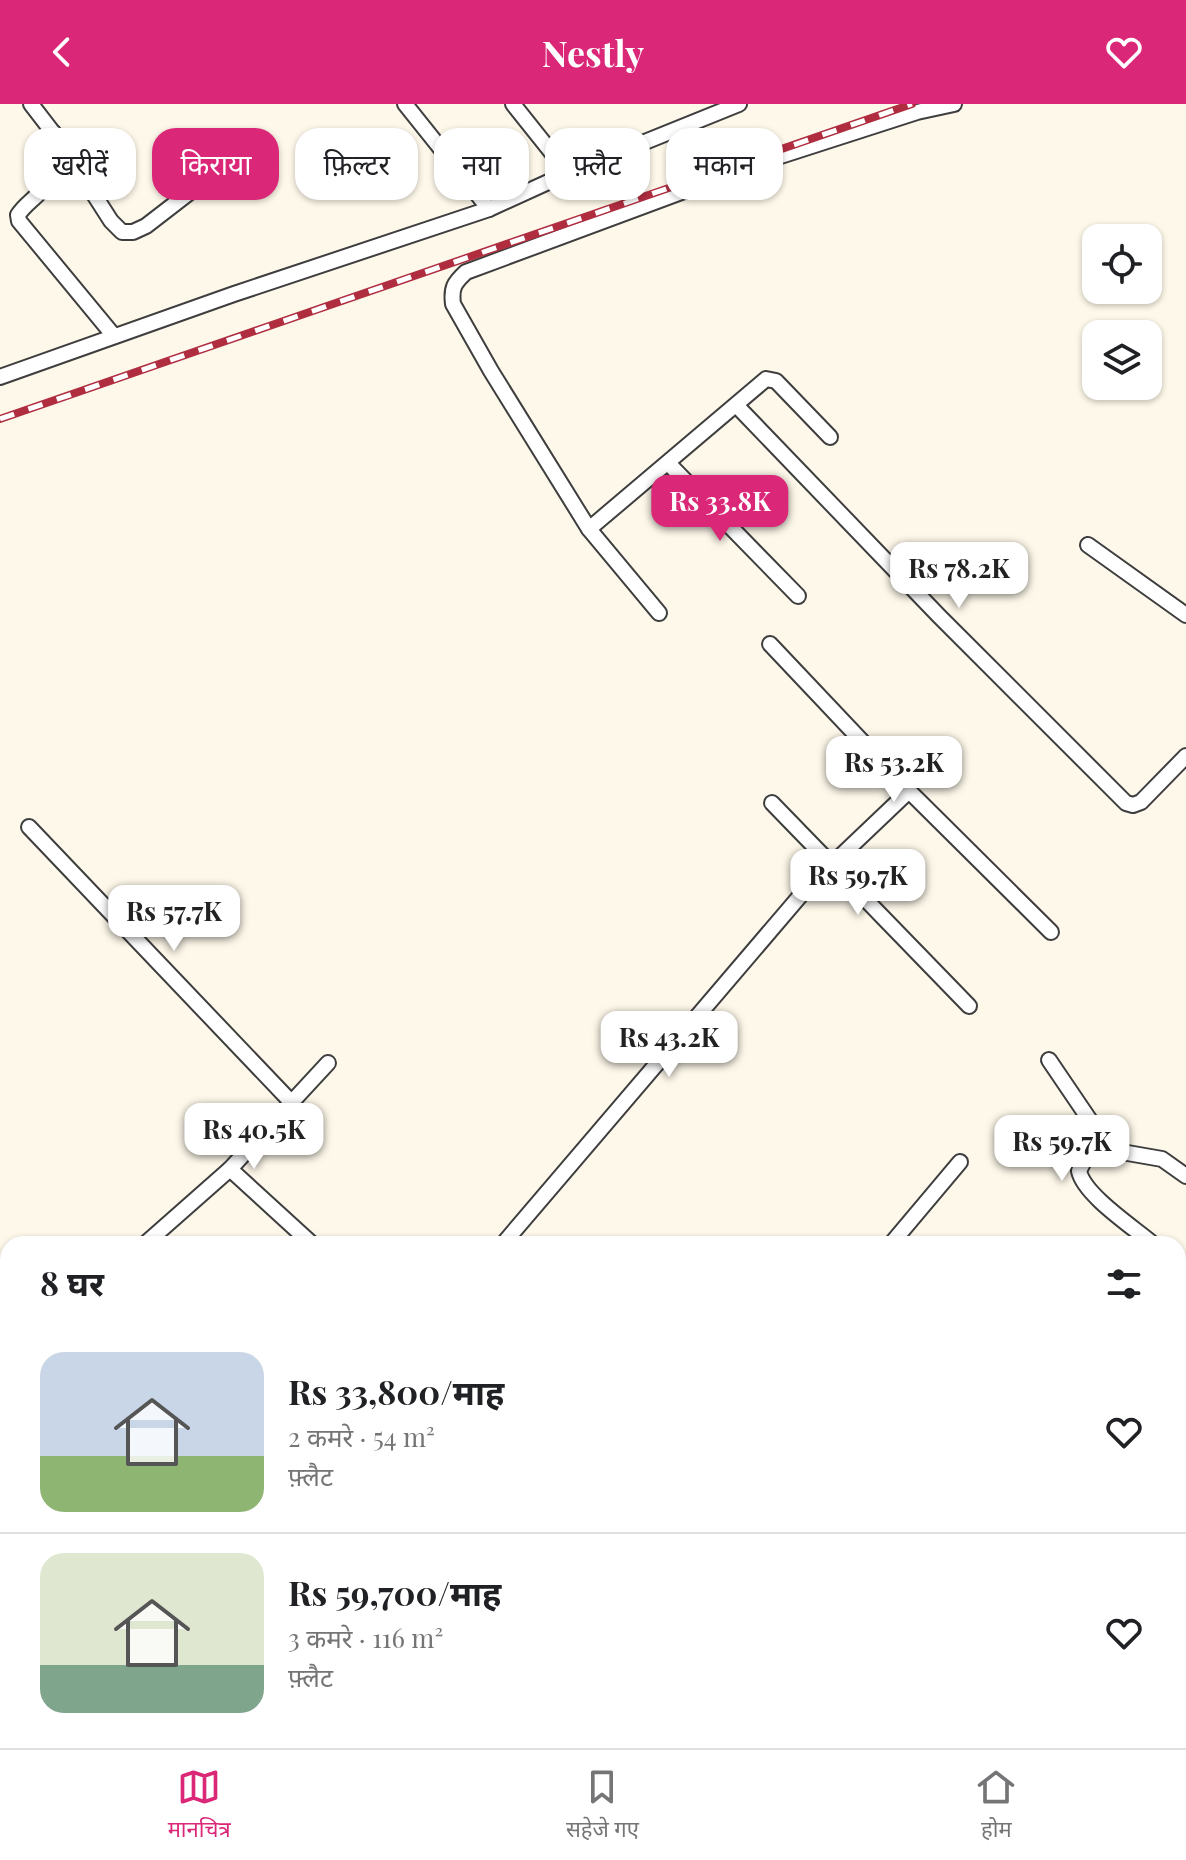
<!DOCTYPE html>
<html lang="hi">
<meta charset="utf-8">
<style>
:root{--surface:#fff;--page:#f6f6f6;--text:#202124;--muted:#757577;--line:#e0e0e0;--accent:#db2777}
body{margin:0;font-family:"Playfair Display","Noto Sans Devanagari",serif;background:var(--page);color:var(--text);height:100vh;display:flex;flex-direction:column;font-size:30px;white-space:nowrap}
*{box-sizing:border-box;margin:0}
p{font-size:26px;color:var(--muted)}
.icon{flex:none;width:44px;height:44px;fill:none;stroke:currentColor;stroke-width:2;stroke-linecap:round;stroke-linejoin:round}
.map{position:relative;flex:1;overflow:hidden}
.side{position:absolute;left:0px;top:1132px;width:1186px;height:512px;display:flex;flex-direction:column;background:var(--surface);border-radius:24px 24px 0 0;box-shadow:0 2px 6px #0004}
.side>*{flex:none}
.top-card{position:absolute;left:24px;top:24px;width:1138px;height:72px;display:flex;gap:16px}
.buttons{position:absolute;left:1082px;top:120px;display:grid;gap:16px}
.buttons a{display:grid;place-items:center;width:80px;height:80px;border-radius:16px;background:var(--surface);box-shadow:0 2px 6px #0004;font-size:40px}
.price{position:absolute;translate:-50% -68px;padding:0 18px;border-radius:16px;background:#fff;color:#222;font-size:26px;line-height:52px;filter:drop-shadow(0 2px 4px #0008)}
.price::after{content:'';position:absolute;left:50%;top:48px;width:24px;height:18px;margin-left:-12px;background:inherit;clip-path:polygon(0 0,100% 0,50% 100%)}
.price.on{background:var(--accent);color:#fff}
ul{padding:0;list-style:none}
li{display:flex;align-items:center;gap:24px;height:200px;padding:0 40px}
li+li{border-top:2px solid var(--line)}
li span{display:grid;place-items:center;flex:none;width:224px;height:160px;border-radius:24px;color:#555}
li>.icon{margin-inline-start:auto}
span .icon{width:96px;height:96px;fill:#fffc;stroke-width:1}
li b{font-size:34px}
h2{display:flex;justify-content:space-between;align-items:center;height:96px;padding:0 40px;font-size:34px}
.chip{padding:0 28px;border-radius:24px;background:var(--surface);box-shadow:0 2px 6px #0004;font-size:28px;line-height:72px}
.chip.on{background:var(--accent);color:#fff}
header{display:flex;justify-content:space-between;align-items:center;height:104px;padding:0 40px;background:var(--accent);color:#fff;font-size:36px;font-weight:700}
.menu{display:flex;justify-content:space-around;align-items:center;height:112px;border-top:2px solid var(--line);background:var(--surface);font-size:22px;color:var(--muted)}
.menu a{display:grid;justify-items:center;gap:4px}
.menu .on{color:var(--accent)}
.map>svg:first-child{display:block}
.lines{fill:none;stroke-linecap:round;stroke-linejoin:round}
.street-casing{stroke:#3e3e3e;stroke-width:18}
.street{stroke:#fff;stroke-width:14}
.rail-casing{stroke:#b02d40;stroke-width:8}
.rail{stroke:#fff;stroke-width:5;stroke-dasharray:15;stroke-linecap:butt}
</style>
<header><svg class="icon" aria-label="back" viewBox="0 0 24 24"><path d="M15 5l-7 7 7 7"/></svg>Nestly<svg class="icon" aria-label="heart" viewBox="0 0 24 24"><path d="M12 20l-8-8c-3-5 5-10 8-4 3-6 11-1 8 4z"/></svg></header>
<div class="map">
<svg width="1186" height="1644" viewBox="0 0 1186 1644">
<rect width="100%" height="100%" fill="#fef8ea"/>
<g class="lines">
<g class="street-casing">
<g id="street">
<polyline points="31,0 61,39 111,117 122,128 133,128 146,122 255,38"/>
<polyline points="405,0 489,105"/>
<polyline points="513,0 568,69"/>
<path d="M54 29 43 43 47 77C41 92 26 98 18 111L19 117 114 232"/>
<polyline points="0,273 234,190 489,105 568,69 739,0"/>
<polyline points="737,302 939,512 1126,699 1133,701 1141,698 1186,652"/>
<polyline points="668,359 798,492"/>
<polyline points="589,425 766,275 776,277 830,333"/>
<polyline points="1088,441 1186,511"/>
<path d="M659 509 589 425 491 267 453 200C451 184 454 179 466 168L765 57 917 8 954 0"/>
<polyline points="770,540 909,687 1051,828"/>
<polyline points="772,699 969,902"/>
<polyline points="29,723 293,1000"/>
<polyline points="1049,956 1110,1046"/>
<polyline points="230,1065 312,1140"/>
<polyline points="145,1140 230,1065 328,959"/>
<polyline points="503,1140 806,785 909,687"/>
<polyline points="891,1140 960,1058"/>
<path d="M1153 1140C1133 1123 1084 1091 1079 1067L1084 1057 1099 1044 1162 1055 1186 1072"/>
<polyline points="1178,1161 1186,1168"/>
<polyline points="0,1283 8,1273"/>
<polyline points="0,1386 8,1378"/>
<polyline points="0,1557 8,1564"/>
<polyline points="1178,1578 1186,1569"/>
<polyline points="91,1636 98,1644"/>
<polyline points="800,1636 808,1644"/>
<polyline points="863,1636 870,1644"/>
<polyline points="225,1644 233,1636"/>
<polyline points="847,1644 855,1636"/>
<polyline points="1120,1644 1127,1636"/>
</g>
</g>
<use href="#street" class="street"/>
<g class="rail-casing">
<polyline id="rail" points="0,315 912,0"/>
</g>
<use href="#rail" class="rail"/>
</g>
</svg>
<div class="buttons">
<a><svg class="icon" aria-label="locate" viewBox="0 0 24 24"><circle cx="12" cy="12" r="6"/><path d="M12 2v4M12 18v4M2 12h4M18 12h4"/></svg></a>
<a><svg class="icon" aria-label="layers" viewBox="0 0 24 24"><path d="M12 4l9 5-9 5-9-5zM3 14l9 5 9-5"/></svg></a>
</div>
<b class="price on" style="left:720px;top:439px">Rs 33.8K</b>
<b class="price" style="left:959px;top:506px">Rs 78.2K</b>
<b class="price" style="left:894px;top:700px">Rs 53.2K</b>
<b class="price" style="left:858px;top:813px">Rs 59.7K</b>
<b class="price" style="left:174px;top:849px">Rs 57.7K</b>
<b class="price" style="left:669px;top:975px">Rs 43.2K</b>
<b class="price" style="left:254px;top:1067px">Rs 40.5K</b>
<b class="price" style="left:1062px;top:1079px">Rs 59.7K</b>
<div class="top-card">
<a class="chip">खरीदें</a>
<a class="chip on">किराया</a>
<a class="chip">फ़िल्टर</a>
<a class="chip">नया</a>
<a class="chip">फ़्लैट</a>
<a class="chip">मकान</a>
</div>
<section class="side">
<h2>8 घर<svg class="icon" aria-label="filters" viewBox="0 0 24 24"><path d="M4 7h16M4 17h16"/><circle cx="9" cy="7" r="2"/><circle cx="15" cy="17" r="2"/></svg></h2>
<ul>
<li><span style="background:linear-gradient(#c9d6e8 65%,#8fb573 0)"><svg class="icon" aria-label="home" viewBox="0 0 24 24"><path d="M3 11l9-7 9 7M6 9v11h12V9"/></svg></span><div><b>Rs 33,800/माह</b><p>2 कमरे · 54 m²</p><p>फ़्लैट</p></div><svg class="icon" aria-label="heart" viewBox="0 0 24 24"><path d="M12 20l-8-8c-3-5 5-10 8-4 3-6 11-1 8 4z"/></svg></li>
<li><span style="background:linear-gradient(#dfe7d0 70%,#7fa58c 0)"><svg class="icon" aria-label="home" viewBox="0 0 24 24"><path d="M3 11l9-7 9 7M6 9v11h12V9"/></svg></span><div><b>Rs 59,700/माह</b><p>3 कमरे · 116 m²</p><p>फ़्लैट</p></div><svg class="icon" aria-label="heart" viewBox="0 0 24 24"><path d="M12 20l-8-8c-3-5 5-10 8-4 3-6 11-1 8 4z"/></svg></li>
</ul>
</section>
</div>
<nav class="menu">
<a class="on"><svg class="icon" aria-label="map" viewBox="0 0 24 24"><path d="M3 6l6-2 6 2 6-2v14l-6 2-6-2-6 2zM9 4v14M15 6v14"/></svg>मानचित्र</a>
<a><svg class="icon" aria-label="saved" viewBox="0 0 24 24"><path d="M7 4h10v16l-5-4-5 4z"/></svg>सहेजे गए</a>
<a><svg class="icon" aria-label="home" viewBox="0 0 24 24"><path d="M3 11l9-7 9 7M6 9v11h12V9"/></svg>होम</a>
</nav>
